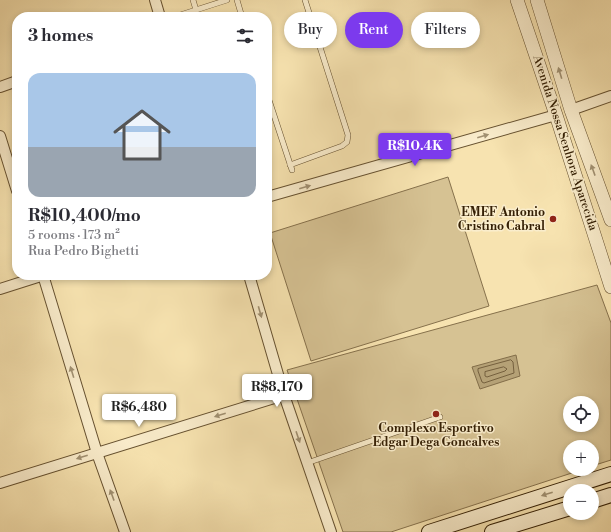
<!DOCTYPE html>
<meta charset="utf-8">
<style>
:root{--surface:#fff;--page:#f7f7f7;--text:#2b2b33;--muted:#7c7c81;--line:#e1e1e2;--accent:#7c3aed}
body{margin:0;font-family:"Libre Bodoni",serif;background:var(--page);color:var(--text);height:100vh;display:flex;flex-direction:column;font-size:15px;white-space:nowrap}
*{box-sizing:border-box;margin:0}
p{font-size:13px;color:var(--muted)}
.icon{flex:none;width:22px;height:22px;fill:none;stroke:currentColor;stroke-width:2;stroke-linecap:round;stroke-linejoin:round}
.map{position:relative;flex:1;overflow:hidden}
.drawer{position:absolute;left:12px;top:12px;width:260px;height:268px;display:flex;flex-direction:column;background:var(--surface);border-radius:16px;box-shadow:0 2px 6px #0003}
.drawer>*{flex:none}
.guide{position:absolute;left:284px;top:12px;width:267px;height:36px;display:flex;gap:8px}
.tools{position:absolute;left:563px;top:396px;display:grid;gap:8px}
.tools a{display:grid;place-items:center;width:36px;height:36px;border-radius:50%;background:var(--surface);box-shadow:0 2px 6px #0003;font-size:20px}
.price{position:absolute;translate:-50% -34px;padding:0 9px;border-radius:4px;background:#fff;color:#222;font-size:13px;line-height:26px;filter:drop-shadow(0 1px 2px #0008)}
.price::after{content:'';position:absolute;left:50%;top:24px;width:12px;height:9px;margin-left:-6px;background:inherit;clip-path:polygon(0 0,100% 0,50% 100%)}
.price.on{background:var(--accent);color:#fff}
ul{padding:0;list-style:none}
li{display:grid;align-content:center;gap:8px;height:212px;padding:0 16px}
li+li{border-top:1px solid var(--line)}
li span{display:grid;place-items:center;height:124px;border-radius:12px;color:#555}
li>.icon{margin-inline-start:auto}
span .icon{width:72px;height:72px;fill:#fffc;stroke-width:1}
li b{font-size:17px}
h2{display:flex;justify-content:space-between;align-items:center;height:48px;padding:0 16px;font-size:17px}
.chip{padding:0 14px;border-radius:18px;background:var(--surface);box-shadow:0 2px 6px #0003;font-size:14px;line-height:36px}
.chip.on{background:var(--accent);color:#fff}
.map>svg:first-child{display:block}
.green{fill:#d6c293;stroke:#86714c;fill-rule:evenodd}
.water{fill:#b5a176;stroke:#826d49}
.lines{fill:none;stroke-linecap:round;stroke-linejoin:round}
.shore{stroke:#75603e;stroke-width:1}
.service-casing{stroke:#665130;stroke-width:6}
.minor-casing{stroke:#665130;stroke-width:12}
.tertiary-casing{stroke:#665130;stroke-width:14}
.secondary-casing{stroke:#352005;stroke-width:16}
.service{stroke:#faedcc;stroke-width:5}
.minor{stroke:#faedcc;stroke-width:10}
.tertiary{stroke:#faedcc;stroke-width:13}
.secondary{stroke:#faedcc;stroke-width:14}
.oneway{fill:#a19172}
.poi-dot{fill:#8f2418;stroke:#faedcc;stroke-width:1.5}
.labels{text-anchor:middle;dominant-baseline:central;stroke-width:3;stroke-linejoin:round;paint-order:stroke}
.street-label{font-size:12px;fill:#352005;stroke:#faedcc}
.poi-label{font-size:12px;font-weight:bold;fill:#352005;stroke:#faedcc;text-anchor:end}
</style>
<div class="map">
<svg width="611" height="532" viewBox="0 0 611 532">
<rect width="100%" height="100%" fill="#f7e3b0"/>
<filter id="stains"><feTurbulence type="fractalNoise" baseFrequency=".005" numOctaves="4"/><feColorMatrix values="0 0 0 0 .2 0 0 0 0 .09 0 0 0 0 .02 0 0 0 .5 -.17"/></filter>
<radialGradient id="worn" r=".72"><stop offset=".6" stop-color="#630" stop-opacity="0"/><stop offset="1" stop-color="#630" stop-opacity=".3"/></radialGradient>
<g class="green">
<polygon points="448,177 489,306 311,361 270,233"/>
<path d="M597 285 611 323V460L592 466V447H570V469H584L391 532H343L287 370ZM570 403H592V425H570Z"/>
</g>
<polygon class="water" points="516,355 520,376 480,389 472,367"/>
<g class="lines">
<g class="shore">
<polygon points="511,360 513,362 514,373 484,383 482,382 478,371 478,369"/>
<polygon points="504,367 507,369 505,371 487,377 485,376 485,372"/>
</g>
<g class="service-casing">
<g id="service">
<polyline points="193,0 196,10"/>
<polyline points="237,0 242,17"/>
<polyline points="174,17 227,0"/>
<polyline points="267,94 292,170"/>
<polyline points="290,165 342,146 347,142 348,135 305,0"/>
<polyline points="307,463 440,417"/>
</g>
</g>
<g class="minor-casing">
<g id="minor">
<polyline points="155,0 160,17"/>
<polyline points="0,87 17,81"/>
<polyline points="571,110 611,96"/>
<polyline points="0,136 17,191"/>
<polyline points="267,197 556,115"/>
<polyline points="43,275 97,453 125,532"/>
<polyline points="249,275 284,395 331,532"/>
<polyline points="0,289 44,275"/>
<polyline points="0,483 284,395"/>
</g>
</g>
<g class="tertiary-casing">
<g id="tertiary">
<polyline points="517,0 556,115 611,287"/>
<polyline points="537,0 571,110 611,220"/>
</g>
</g>
<g class="secondary-casing">
<g id="secondary">
<polyline points="592,501 611,495"/>
<polyline points="429,532 611,474"/>
<polyline points="492,532 570,508"/>
</g>
</g>
<use href="#service" class="service"/>
<use href="#minor" class="minor"/>
<use href="#tertiary" class="tertiary"/>
<use href="#secondary" class="secondary"/>
</g>
<defs><path id="oneway-solid" d="M-6-.8H1V-3.2L6.5 0L1 3.2V.8H-6Z"/></defs>
<g class="oneway">
<use href="#oneway-solid" transform="translate(560 73) rotate(-107)"/>
<use href="#oneway-solid" transform="translate(483 136) rotate(-16)"/>
<use href="#oneway-solid" transform="translate(593 170) rotate(-110)"/>
<use href="#oneway-solid" transform="translate(305 187) rotate(-16)"/>
<use href="#oneway-solid" transform="translate(260 312) rotate(74)"/>
<use href="#oneway-solid" transform="translate(72 372) rotate(-107)"/>
<use href="#oneway-solid" transform="translate(220 415) rotate(163)"/>
<use href="#oneway-solid" transform="translate(298 437) rotate(71)"/>
<use href="#oneway-solid" transform="translate(82 457) rotate(163)"/>
<use href="#oneway-solid" transform="translate(547 494) rotate(162)"/>
<use href="#oneway-solid" transform="translate(112 495) rotate(-110)"/>
</g>
<g class="poi-dot">
<circle cx="553" cy="219" r="4"/>
<circle cx="436" cy="414" r="4"/>
</g>
<g class="labels">
<g class="street-label">
<text transform="translate(565 143) rotate(72)">Avenida Nossa Senhora Aparecida</text>
</g>
<g class="poi-label">
<text x="545" y="212">EMEF Antonio<tspan x="545" dy="14">Cristino Cabral</tspan></text>
<text x="436" y="428" text-anchor="middle">Complexo Esportivo<tspan x="436" dy="14">Edgar Dega Goncalves</tspan></text>
</g>
</g>
<rect width="100%" height="100%" filter="url(#stains)"/>
<rect width="100%" height="100%" fill="url(#worn)"/>
</svg>
<div class="tools">
<a><svg class="icon" aria-label="locate" viewBox="0 0 24 24"><circle cx="12" cy="12" r="6"/><path d="M12 2v4M12 18v4M2 12h4M18 12h4"/></svg></a>
<a>+</a>
<a>−</a>
</div>
<b class="price on" style="left:415px;top:167px">R$10.4K</b>
<b class="price" style="left:277px;top:408px">R$8,170</b>
<b class="price" style="left:139px;top:428px">R$6,480</b>
<div class="guide">
<a class="chip">Buy</a>
<a class="chip on">Rent</a>
<a class="chip">Filters</a>
</div>
<section class="drawer">
<h2>3 homes<svg class="icon" aria-label="filters" viewBox="0 0 24 24"><path d="M4 7h16M4 17h16"/><circle cx="9" cy="7" r="2"/><circle cx="15" cy="17" r="2"/></svg></h2>
<ul>
<li><span style="background:linear-gradient(#a9c7e8 60%,#9aa5b1 0)"><svg class="icon" aria-label="home" viewBox="0 0 24 24"><path d="M3 11l9-7 9 7M6 9v11h12V9"/></svg></span><div><b>R$10,400/mo</b><p>5 rooms · 173 m²</p><p>Rua Pedro Bighetti</p></div></li>
</ul>
</section>
</div>
